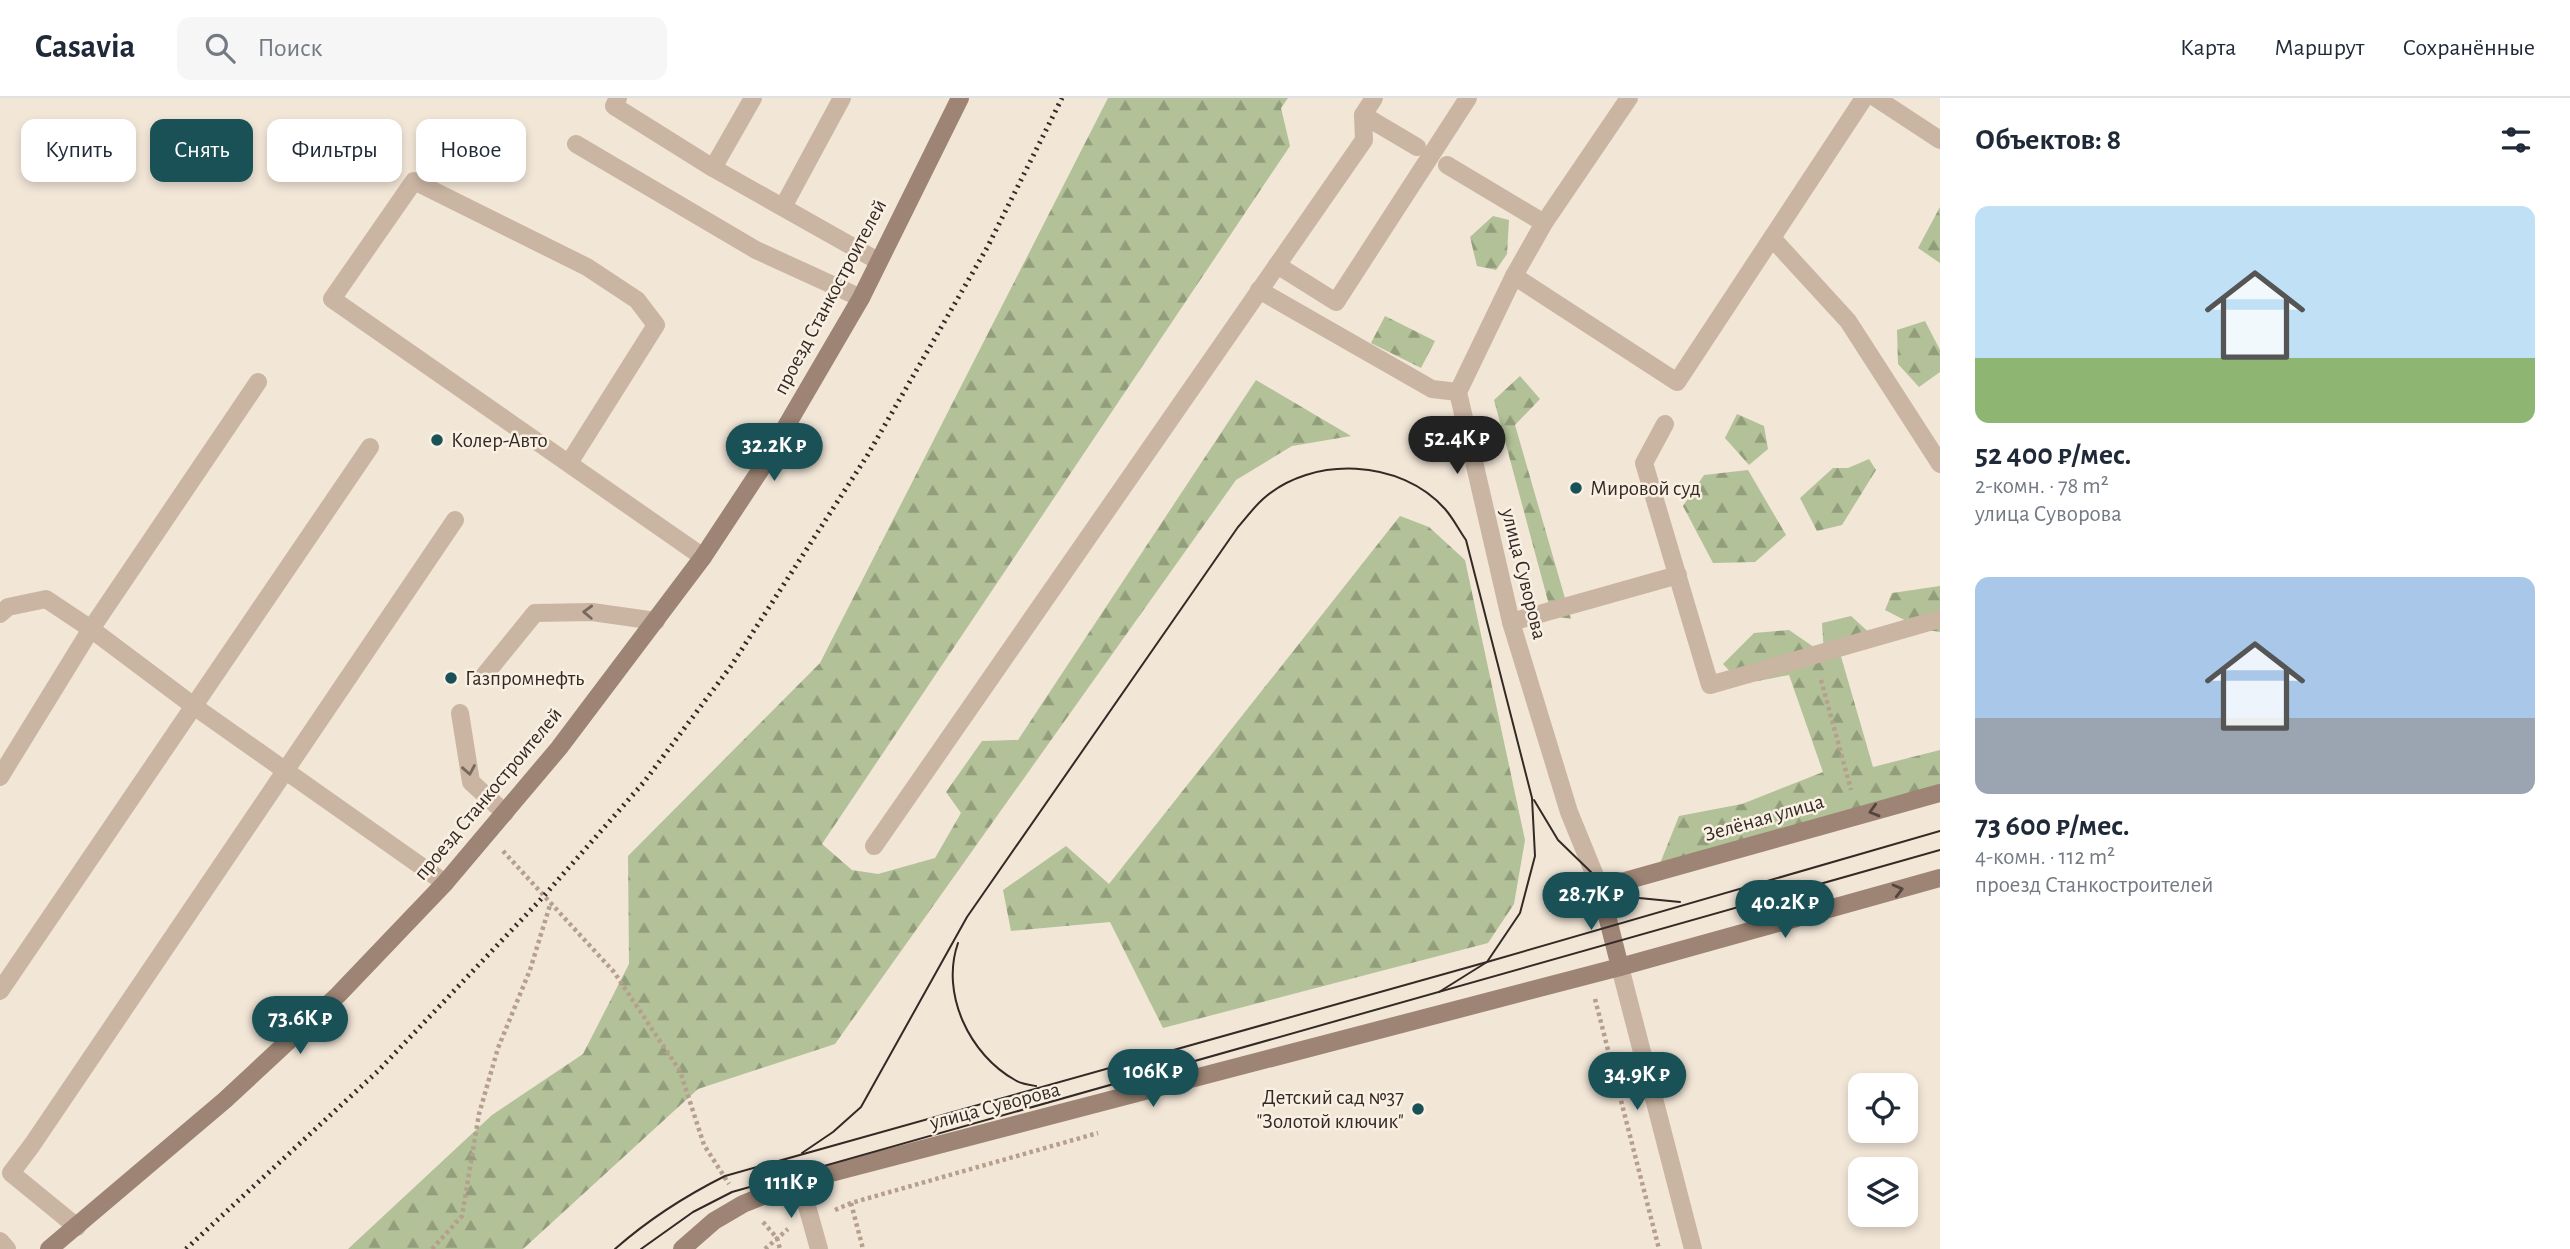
<!DOCTYPE html>
<html lang="ru">
<meta charset="utf-8">
<style>
:root{--surface:#fff;--page:#f6f6f7;--text:#1f2937;--muted:#747a83;--line:#e0e1e3;--accent:#1a5157}
body{margin:0;font-family:"Alegreya Sans",sans-serif;background:var(--page);color:var(--text);height:100vh;display:flex;flex-direction:column;font-size:26px;white-space:nowrap}
*{box-sizing:border-box;margin:0}
p{font-size:23px;color:var(--muted)}
.icon{flex:none;width:38px;height:38px;fill:none;stroke:currentColor;stroke-width:2;stroke-linecap:round;stroke-linejoin:round}
.map{position:relative;flex:1;overflow:hidden}
.drawer{display:flex;flex-direction:column;background:var(--surface);width:630px}
.drawer>*{flex:none}
.top-card{position:absolute;left:21px;top:21px;width:665px;height:63px;display:flex;gap:14px}
.controls{position:absolute;left:1848px;top:975px;display:grid;gap:14px}
.controls a{display:grid;place-items:center;width:70px;height:70px;border-radius:14px;background:var(--surface);box-shadow:0 4px 10px #0003;font-size:35px}
.price{position:absolute;translate:-50% -60px;padding:0 16px;border-radius:24px;background:var(--accent);color:#fff;font-size:23px;line-height:46px;filter:drop-shadow(0 2px 4px #0008)}
.price::after{content:'';position:absolute;left:50%;top:42px;width:21px;height:16px;margin-left:-10px;background:inherit;clip-path:polygon(0 0,100% 0,50% 100%)}
.price.on{background:#222;color:#fff}
ul{padding:0;list-style:none}
li{display:grid;align-content:center;gap:14px;height:371px;padding:0 35px}
li span{display:grid;place-items:center;height:217px;border-radius:14px;color:#555}
li>.icon{margin-inline-start:auto}
span .icon{width:126px;height:126px;fill:#fffc;stroke-width:1}
li b{font-size:30px}
h2{display:flex;justify-content:space-between;align-items:center;height:84px;padding:0 35px;font-size:30px}
.pill{padding:0 24px;border-radius:14px;background:var(--surface);box-shadow:0 4px 10px #0003;font-size:24px;line-height:63px}
.pill.on{background:var(--accent);color:#fff}
header{display:flex;align-items:center;gap:42px;box-sizing:border-box;height:98px;padding:0 35px;background:var(--surface);border-bottom:2px solid var(--line)}
header strong{font-size:33px}
nav{display:flex;gap:38px;margin-inline-start:auto;font-size:24px}
.search{width:490px;height:63px;background:var(--page);display:flex;align-items:center;gap:18px;box-sizing:border-box;padding:0 24px;border-radius:14px;color:var(--muted);font-size:26px}
main{display:flex;flex:1;min-height:0}
.map>svg:first-child{display:block}
.forest{fill:url(#forest-firs)}
.lines{fill:none;stroke-linecap:round;stroke-linejoin:round}
.path{stroke:#b59f8d;stroke-width:4.5;stroke-dasharray:3.5 3.5;stroke-linecap:butt}
.lane{stroke:#cab5a3;stroke-width:18}
.street{stroke:#cab5a3;stroke-width:18}
.secondary{stroke:#9d8474;stroke-width:18}
.tram{stroke:#342a25;stroke-width:2}
.rail{stroke:#342a25;stroke-width:5;stroke-dasharray:2 5;stroke-linecap:butt}
.oneway{stroke:#78695e}
.oneway2{stroke:#54453d}
.poi-dot{fill:#1a5157;stroke:#f9f0e3;stroke-width:2.5}
.labels{text-anchor:middle;dominant-baseline:central;stroke-width:5;stroke-linejoin:round;paint-order:stroke}
.street-label{font-size:21px;fill:#342a25;stroke:#f9f0e3}
.poi-label{font-size:21px;fill:#342a25;stroke:#f9f0e3;text-anchor:start}
</style>
<header>
<strong>Casavia</strong>
<div class="search"><svg class="icon" aria-label="search" viewBox="0 0 24 24"><circle cx="10" cy="10" r="6"/><path d="M15 15l6 6"/></svg>Поиск</div>
<nav><a>Карта</a><a>Маршрут</a><a>Сохранённые</a></nav>
</header>
<main>
<div class="map">
<svg width="1940" height="1151" viewBox="0 0 1940 1151">
<defs>
<pattern id="forest-firs" width="22" height="20" patternUnits="userSpaceOnUse" patternTransform="scale(1.75)"><rect width="22" height="20" fill="#b2c197"/><path d="M5 1l3.5 6h-7zM16 11l3.5 6h-7z" fill="#929d7b"/></pattern>
</defs>
<rect width="100%" height="100%" fill="#f2e6d7"/>
<g class="forest">
<polygon points="1108,0 1288,0 1281,10 1290,48 822,746 852,772 878,776 935,760 961,715 946,694 982,643 1018,642 1256,282 1351,338 1292,348 1236,382 835,946 698,991 523,1151 348,1151 492,1017 583,956 629,866 628,758 820,565"/>
<polygon points="1940,109 1940,165 1918,150"/>
<polygon points="1493,118 1509,122 1507,156 1496,172 1477,168 1470,139"/>
<polygon points="1385,218 1435,243 1421,270 1371,245"/>
<polygon points="1925,223 1940,252 1940,274 1919,289 1898,266 1897,232"/>
<polygon points="1520,278 1540,301 1515,327 1571,521 1552,518 1494,302"/>
<polygon points="1737,316 1764,328 1768,351 1749,367 1725,340"/>
<polygon points="1869,361 1876,372 1842,427 1817,433 1800,400 1833,370 1848,370"/>
<polygon points="1748,372 1786,437 1755,464 1713,465 1683,408 1704,377"/>
<polygon points="1400,418 1429,429 1465,462 1525,742 1514,806 1488,845 1163,930 1110,824 1011,833 1003,792 1066,748 1109,786"/>
<polygon points="1940,488 1940,534 1922,531 1885,512 1892,495"/>
<polygon points="1851,518 1874,539 1840,555 1873,669 1940,652 1940,687 1659,768 1679,718 1742,706 1823,674 1789,577 1742,586 1723,566 1754,535 1789,532 1824,556 1822,525"/>
</g>
<g class="lines">
<g class="path">
<polyline points="1821,582 1851,692"/>
<polyline points="503,753 614,874 680,973 704,1047 729,1086"/>
<polyline points="1595,901 1659,1151"/>
<polyline points="851,1105 863,1151"/>
<polyline points="835,1112 851,1105 1098,1035"/>
<polyline points="763,1124 777,1140 780,1151"/>
<polyline points="432,1151 462,1118 479,1016 498,950 530,872 550,807"/>
<polyline points="765,1151 788,1131"/>
</g>
<g class="lane">
<polyline points="618,0 614,8 713,70 878,163"/>
<polyline points="1876,0 1940,42"/>
<polyline points="1363,17 1417,49"/>
<polyline points="576,46 756,152 861,200"/>
<polyline points="1447,67 1544,125"/>
<polyline points="713,70 753,0"/>
<polyline points="783,109 842,0"/>
<polyline points="1772,140 1848,223 1940,366"/>
<polyline points="1277,167 1336,204 1468,0"/>
<polyline points="1514,178 1677,284 1864,0"/>
<polyline points="1259,192 1432,291 1458,294"/>
<polyline points="1665,326 1644,365 1710,587 1940,521"/>
<polyline points="569,365 656,227 637,202 587,169 414,83 332,201 703,459"/>
<polyline points="0,516 8,509 46,501 91,531 195,609 445,785"/>
<polyline points="1511,524 1678,477"/>
<polyline points="483,579 535,515 592,514 656,523"/>
<polyline points="460,615 471,684 505,715"/>
<polyline points="0,679 91,531 258,284"/>
<polyline points="874,748 1364,42 1363,17 1374,0"/>
<polyline points="0,893 370,349"/>
<polyline points="77,1129 11,1075 32,1047 455,422"/>
<polyline points="0,1143 7,1151"/>
</g>
<g class="street">
<polyline points="1600,790 1569,714 1511,524 1458,294 1514,178 1544,125 1629,0"/>
<polyline points="1620,869 1693,1151"/>
<polyline points="800,1083 819,1151"/>
</g>
<g class="secondary">
<polyline points="1620,869 1600,790 1940,695"/>
<polyline points="49,1151 225,1002 338,897 445,785 559,650 703,459 763,368 861,200 960,0"/>
<polyline points="682,1151 714,1123 743,1106 800,1083 1620,869 1940,780"/>
</g>
<g class="tram">
<polyline points="1534,702 1558,742 1594,777 1639,800 1680,804"/>
<path d="M958 845C940 896 970 957 1015 982 1021 986 1029 987 1036 988"/>
<path d="M802 1055 833 1034 861 1009 967 819 1238 429C1246 420 1254 409 1263 401 1312 357 1401 361 1445 411 1453 420 1459 432 1466 442L1532 700 1535 758 1520 815 1487 864 1439 894"/>
<path d="M615 1151C649 1121 685 1098 725 1078L1487 864 1940 733"/>
<polyline points="641,1151 693,1114 732,1094 1940,752"/>
</g>
<polyline class="rail" points="186,1151 378,973 543,799 644,684 731,568 867,358 988,148 1062,0"/>
</g>
<defs><path id="oneway-chevron" d="M-2-3.5L2.5 0L-2 3.5" fill="none" stroke-width="1.6" stroke-linecap="round" stroke-linejoin="round" transform="scale(1.75)"/></defs>
<g class="oneway">
<use href="#oneway-chevron" transform="translate(588 514) rotate(-178)"/>
<use href="#oneway-chevron" transform="translate(469 672) rotate(80)"/>
</g>
<g class="oneway2">
<use href="#oneway-chevron" transform="translate(1874 713) rotate(164)"/>
<use href="#oneway-chevron" transform="translate(1898 792) rotate(-15)"/>
</g>
<g class="poi-dot">
<circle cx="437" cy="342" r="7"/>
<circle cx="1576" cy="390" r="7"/>
<circle cx="451" cy="580" r="7"/>
<circle cx="1418" cy="1011" r="7"/>
</g>
<g class="labels">
<g class="street-label">
<text transform="translate(830 199) rotate(-62)">проезд Станкостроителей</text>
<text transform="translate(1524 476) rotate(76)">улица Суворова</text>
<text transform="translate(488 696) rotate(-50)">проезд Станкостроителей</text>
<text transform="translate(1764 720) rotate(-16)">Зелёная улица</text>
<text transform="translate(995 1008) rotate(-15)">улица Суворова</text>
</g>
<g class="poi-label">
<text x="451" y="342">Колер-Авто</text>
<text x="1590" y="390">Мировой суд</text>
<text x="465" y="580">Газпромнефть</text>
<text x="1404" y="999" text-anchor="end">Детский сад №37<tspan x="1404" dy="24">"Золотой ключик"</tspan></text>
</g>
</g>
</svg>
<div class="controls">
<a><svg class="icon" aria-label="locate" viewBox="0 0 24 24"><circle cx="12" cy="12" r="6"/><path d="M12 2v4M12 18v4M2 12h4M18 12h4"/></svg></a>
<a><svg class="icon" aria-label="layers" viewBox="0 0 24 24"><path d="M12 4l9 5-9 5-9-5zM3 14l9 5 9-5"/></svg></a>
</div>
<b class="price on" style="left:1457px;top:378px">52.4K ₽</b>
<b class="price" style="left:774px;top:385px">32.2K ₽</b>
<b class="price" style="left:1591px;top:834px">28.7K ₽</b>
<b class="price" style="left:1785px;top:842px">40.2K ₽</b>
<b class="price" style="left:300px;top:958px">73.6K ₽</b>
<b class="price" style="left:1153px;top:1011px">106K ₽</b>
<b class="price" style="left:1637px;top:1014px">34.9K ₽</b>
<b class="price" style="left:791px;top:1122px">111K ₽</b>
<div class="top-card">
<a class="pill">Купить</a>
<a class="pill on">Снять</a>
<a class="pill">Фильтры</a>
<a class="pill">Новое</a>
</div>
</div>
<section class="drawer">
<h2>Объектов: 8<svg class="icon" aria-label="filters" viewBox="0 0 24 24"><path d="M4 7h16M4 17h16"/><circle cx="9" cy="7" r="2"/><circle cx="15" cy="17" r="2"/></svg></h2>
<ul>
<li><span style="background:linear-gradient(#bfe0f5 70%,#8fb573 0)"><svg class="icon" aria-label="home" viewBox="0 0 24 24"><path d="M3 11l9-7 9 7M6 9v11h12V9"/></svg></span><div><b>52 400 ₽/мес.</b><p>2-комн. · 78 m²</p><p>улица Суворова</p></div></li>
<li><span style="background:linear-gradient(#a9c7e8 65%,#9aa5b1 0)"><svg class="icon" aria-label="home" viewBox="0 0 24 24"><path d="M3 11l9-7 9 7M6 9v11h12V9"/></svg></span><div><b>73 600 ₽/мес.</b><p>4-комн. · 112 m²</p><p>проезд Станкостроителей</p></div></li>
</ul>
</section>
</main>
